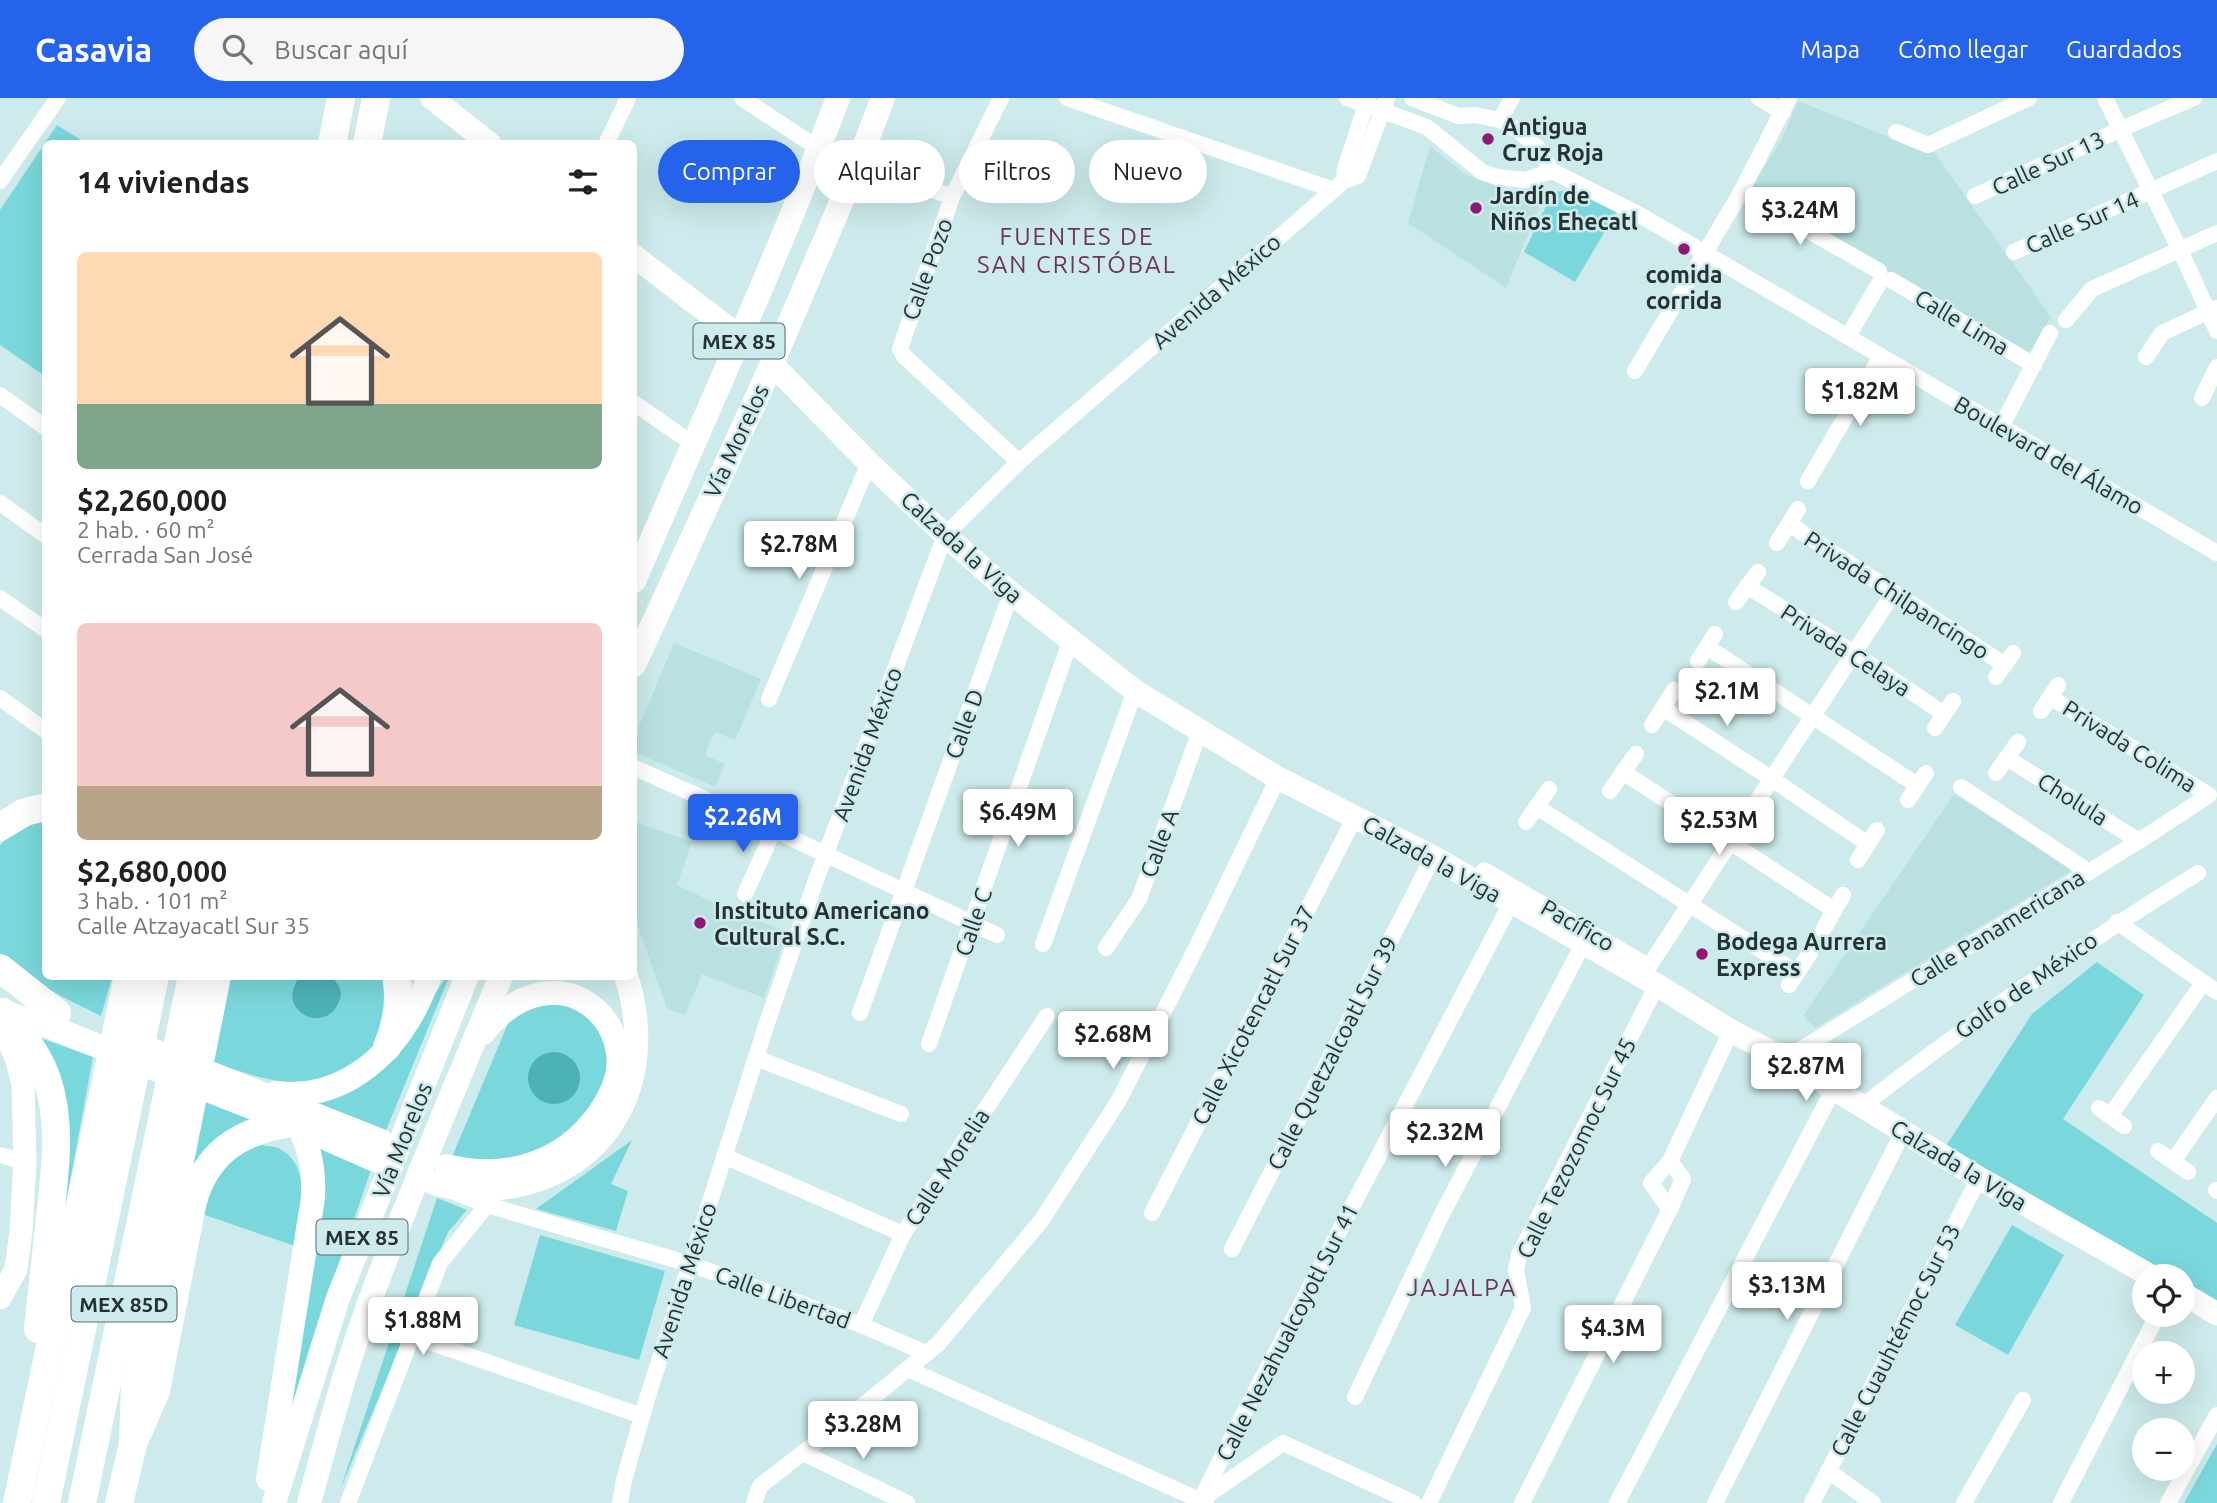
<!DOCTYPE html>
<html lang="es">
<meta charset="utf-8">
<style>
:root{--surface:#fff;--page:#f6f6f6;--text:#202124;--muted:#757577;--accent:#2563eb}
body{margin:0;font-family:Ubuntu,sans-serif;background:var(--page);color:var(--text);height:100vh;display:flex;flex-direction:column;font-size:26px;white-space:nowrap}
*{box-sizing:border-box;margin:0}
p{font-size:23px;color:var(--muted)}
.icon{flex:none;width:38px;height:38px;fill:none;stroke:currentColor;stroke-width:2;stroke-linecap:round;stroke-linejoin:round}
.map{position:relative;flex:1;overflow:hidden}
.side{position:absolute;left:42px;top:42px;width:595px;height:840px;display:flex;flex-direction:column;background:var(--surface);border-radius:10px;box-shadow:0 7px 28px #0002}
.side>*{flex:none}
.top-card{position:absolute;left:658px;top:42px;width:665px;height:63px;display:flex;gap:14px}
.buttons{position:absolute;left:2132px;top:1166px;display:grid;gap:14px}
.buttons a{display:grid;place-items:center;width:63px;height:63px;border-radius:50%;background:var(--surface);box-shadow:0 7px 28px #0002;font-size:35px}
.price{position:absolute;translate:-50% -60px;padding:0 16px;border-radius:7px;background:#fff;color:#222;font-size:23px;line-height:46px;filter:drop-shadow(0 2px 4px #0008)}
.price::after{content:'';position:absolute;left:50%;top:42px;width:21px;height:16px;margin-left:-10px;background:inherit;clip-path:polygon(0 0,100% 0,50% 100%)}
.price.active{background:var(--accent);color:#fff}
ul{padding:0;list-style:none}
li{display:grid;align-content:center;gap:14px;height:371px;padding:0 35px}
li span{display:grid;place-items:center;height:217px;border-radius:10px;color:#555}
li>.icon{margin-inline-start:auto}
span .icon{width:126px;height:126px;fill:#fffc;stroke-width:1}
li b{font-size:30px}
h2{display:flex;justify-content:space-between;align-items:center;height:84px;padding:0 35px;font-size:30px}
.chip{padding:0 24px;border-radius:32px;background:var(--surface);box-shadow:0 7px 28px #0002;font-size:24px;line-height:63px}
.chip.active{background:var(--accent);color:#fff}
header{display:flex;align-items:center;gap:42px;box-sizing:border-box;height:98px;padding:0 35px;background:var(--accent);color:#fff}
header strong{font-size:33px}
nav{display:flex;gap:38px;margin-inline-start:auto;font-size:24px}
.search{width:490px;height:63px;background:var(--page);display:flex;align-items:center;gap:18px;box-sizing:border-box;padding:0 24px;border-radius:38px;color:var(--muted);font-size:26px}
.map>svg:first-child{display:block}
.built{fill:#bae1e2}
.green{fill:#7ad8dc}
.water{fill:#4db2b6}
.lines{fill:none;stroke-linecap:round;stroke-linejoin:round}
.street{stroke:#fff;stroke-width:16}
.secondary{stroke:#fff;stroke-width:23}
.primary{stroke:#fff;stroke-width:24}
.highway{stroke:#fff;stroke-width:28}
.poi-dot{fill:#911774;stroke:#cdebec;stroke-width:2.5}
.labels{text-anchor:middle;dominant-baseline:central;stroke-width:5;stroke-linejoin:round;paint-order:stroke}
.shield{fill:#cdebec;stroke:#586a6a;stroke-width:2}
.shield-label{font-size:21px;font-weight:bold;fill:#263232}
.poi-label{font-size:23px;font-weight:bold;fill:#263232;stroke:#cdebec;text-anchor:start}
.street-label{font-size:23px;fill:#263232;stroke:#cdebec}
.neighbourhood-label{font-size:24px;letter-spacing:2px;fill:#6f335d;stroke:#cdebec}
</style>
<header>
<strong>Casavia</strong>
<div class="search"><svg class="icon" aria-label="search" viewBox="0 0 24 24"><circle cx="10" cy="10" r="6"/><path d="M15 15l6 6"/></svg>Buscar aquí</div>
<nav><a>Mapa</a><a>Cómo llegar</a><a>Guardados</a></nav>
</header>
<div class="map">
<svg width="2217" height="1405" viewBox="0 0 2217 1405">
<rect width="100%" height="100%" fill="#cdebec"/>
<g class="built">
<polygon points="1798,3 1915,49 1932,51 2051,219 2028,257 1750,91 1781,43"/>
<polygon points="1430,48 1466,77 1510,93 1545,94 1506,190 1408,125"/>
<polygon points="674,545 761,581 735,642 715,634 709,645 705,657 725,666 715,689 634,654 634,640"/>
<polygon points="1954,696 2074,771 1815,930 1803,918"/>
<polygon points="634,723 692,744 677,787 725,810 787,834 764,900 702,876 685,917 667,911 634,817"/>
</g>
<g class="green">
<polygon points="57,27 86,45 46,46 45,278 0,247 0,112"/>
<polygon points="1572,92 1618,111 1575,184 1524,154 1553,94"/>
<path d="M45 721 46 878 112 879 101 918C65 900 29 884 0 856V747L19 729Z"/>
<polygon points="2097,864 2144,897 2063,1021 2217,1125 2217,1212 2182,1192 2182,1178 2159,1178 1944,1051 2032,916"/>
<path d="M229 879H386L389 887 375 955C359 963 337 978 320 982 284 991 246 975 212 964Z"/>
<path d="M446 879H449L385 1035 304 1005C315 1003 327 1002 337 999 391 981 417 923 446 879Z"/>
<polygon points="527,906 569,906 603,931 610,973 591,1008 564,1038 537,1055 510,1064 452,1059 512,916"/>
<polygon points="32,937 93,959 63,1122"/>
<path d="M205 1004 253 1022C220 1034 207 1045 189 1075Z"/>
<polygon points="632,1042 611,1086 628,1093 616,1133 536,1111"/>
<path d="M316 1044 372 1069 310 1249 280 1358 325 1098C326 1078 323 1063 316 1044Z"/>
<path d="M261 1047C267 1048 277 1048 282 1052 313 1071 300 1119 298 1149L202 1116 210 1088 240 1053Z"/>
<polygon points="437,1100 467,1112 448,1134 340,1392"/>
<polygon points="2012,1127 2064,1157 2008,1257 1955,1227"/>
<polygon points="540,1137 665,1173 639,1262 514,1227"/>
<polygon points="2217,1346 2217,1405 2184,1405"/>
</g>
<g class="water">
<path d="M300 879H332L339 888 341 896C333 942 271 914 300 879Z"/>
<circle cx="554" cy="980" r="26"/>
</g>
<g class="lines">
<g class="street">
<polyline points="742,0 819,51"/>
<polyline points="1001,0 952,99 900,251 904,258 1019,364"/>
<polyline points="1067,0 1334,92"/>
<polyline points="1347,0 1427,29 1482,74 1497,79 1525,82 1552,73"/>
<polyline points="1412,0 1458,18 1475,17 1500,22 1519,33 1537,49 1552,73"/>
<polyline points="1759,0 1783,14"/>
<polyline points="2105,0 2180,152 2217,233"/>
<polyline points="1500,22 1512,0"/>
<polyline points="1896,34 1928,47 2029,0"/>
<polyline points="606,46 628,0"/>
<polyline points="858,65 952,99"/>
<polyline points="1552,73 1640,117 2217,455"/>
<polyline points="0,83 58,0"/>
<polyline points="1344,83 1345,71 1368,0"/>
<polyline points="1741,94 1879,173"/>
<polyline points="1975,98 2121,31 2194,0"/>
<polyline points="2014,154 2217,63"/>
<polyline points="1891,182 2034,267"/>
<polyline points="2066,222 2092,191 2217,135"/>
<polyline points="1848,238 1880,184"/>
<polyline points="2146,259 2162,235 2216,210"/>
<polyline points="1635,273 1741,94 1789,0"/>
<polyline points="0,297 46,330"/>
<polyline points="2202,300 2217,269"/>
<polyline points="634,305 693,346"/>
<polyline points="2001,329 2050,235"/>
<polyline points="1808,383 1881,258"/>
<polyline points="0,405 46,438"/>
<polyline points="1789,426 2005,567"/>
<polyline points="1777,445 1798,411"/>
<polyline points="1747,488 1854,555 1944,616"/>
<polyline points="0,500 46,532"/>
<polyline points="1736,504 1758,474"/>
<polyline points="1707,549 1917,687"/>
<polyline points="1698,563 1715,536"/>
<polyline points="1996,579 2013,555"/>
<polyline points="0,600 46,633"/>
<polyline points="769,601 869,365"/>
<polyline points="1663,610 1772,681 1868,746"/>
<polyline points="2041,613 2058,587"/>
<polyline points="1652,627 1674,592"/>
<polyline points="1935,630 1953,603"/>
<polyline points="2007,660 2139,743"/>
<polyline points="635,670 774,732 997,837"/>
<polyline points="1623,674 1834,812"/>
<polyline points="1996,675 2018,644"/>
<polyline points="1961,689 2089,774"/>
<polyline points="1610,693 1636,656"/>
<polyline points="1908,702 1926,675"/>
<polyline points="1537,709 1797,875"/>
<polyline points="1526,724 1549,691"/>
<polyline points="1858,762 1877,732"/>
<polyline points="1475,784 1484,772 1648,868"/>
<polyline points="745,796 774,732"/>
<polyline points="2117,824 2217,894"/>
<polyline points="1823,832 1843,797"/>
<polyline points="1043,846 1135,593"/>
<polyline points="1106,850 1139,801 1200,633"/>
<polyline points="1642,879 1894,494"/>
<polyline points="1789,887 1810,855"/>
<polyline points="860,915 1011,495"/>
<polyline points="929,946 1070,544"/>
<polyline points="756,960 901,1016"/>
<polyline points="1785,961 2139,743 2209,697 2050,599"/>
<path d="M1861 1009C1969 925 2081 847 2198 775"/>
<polyline points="2099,1010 2124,1028"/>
<polyline points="2110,1018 2203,885"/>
<polyline points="2158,1053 2188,1074"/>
<polyline points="0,1057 25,1064"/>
<polyline points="724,1058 903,1136"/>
<polyline points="2173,1063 2217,1000"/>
<polyline points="2216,1092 2217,1093"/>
<polyline points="459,1096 487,1107 690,1166 861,1227 926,1255"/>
<polyline points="1670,1112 1651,1085 1670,1063 1731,933"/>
<polyline points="1152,1115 1355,719"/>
<polyline points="1232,1151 1433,759"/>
<polyline points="861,1227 903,1136 1047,918"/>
<polyline points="412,1238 642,1318"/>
<polyline points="908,1271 1206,1405"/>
<polyline points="1355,1299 1441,1118 1583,846"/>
<polyline points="803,1355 907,1405"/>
<polyline points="1828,1373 1873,1405"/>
<polyline points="1202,1401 1283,1345 1414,1405"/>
<polyline points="348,1405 440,1165 487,1107"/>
<polyline points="620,1405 624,1382 647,1301 767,925 815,785 945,437 1019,364 1344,83 1358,78 1387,0"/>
<polyline points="754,1405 760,1388 848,1320 938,1246 1041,1123 1119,1002 1197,848 1278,680"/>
<polyline points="1199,1405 1243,1317 1511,805"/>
<polyline points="1429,1405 1523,1210 1516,1172 1519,1157 1657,887"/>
<polyline points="1522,1405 1671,1109 1683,1081 1670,1063"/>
<polyline points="1617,1405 1833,992"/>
<polyline points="1715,1405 1903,1034"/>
<polyline points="1812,1405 1979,1080"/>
<polyline points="1964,1405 2023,1302"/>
<polyline points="2061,1405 2158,1216"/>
<polyline points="2168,1405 2217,1317"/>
</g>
<g class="secondary">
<polyline points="432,0 490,46"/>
<polyline points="634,158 741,240"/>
<polyline points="772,266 869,365 945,437 1011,495 1135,593 1278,680 1433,759 1657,887 1731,933 1785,961 1979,1080 2151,1178"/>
<polyline points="0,927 16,959 23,987 25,1064 21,1133 16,1171 0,1200"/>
<polyline points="2182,1195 2217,1216"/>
</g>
<g class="primary">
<path d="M634 483C703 322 776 164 838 0"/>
<polyline points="634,567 772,266 858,65 883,0"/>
<polyline points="3,914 53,930 298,1028 375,1062"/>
<polyline points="124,941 381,1043"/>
<path d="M276 995C332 1002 379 970 408 923 417 910 423 893 430 878"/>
<path d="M446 1068C505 1083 564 1066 600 1014 612 996 621 977 618 955 613 914 574 885 533 898 513 904 495 919 483 935"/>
<path d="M434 1085C457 1093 484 1093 508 1089 614 1072 658 976 626 878"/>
<path d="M268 1381 313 1100C314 1074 311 1051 298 1028"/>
<polyline points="274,1405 338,1200 467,878"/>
<path d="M309 1405C327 1340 344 1274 367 1211 408 1099 455 989 501 878"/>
</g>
<g class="highway">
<polyline points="332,46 341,0"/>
<polyline points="367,46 376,0"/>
<polyline points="0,729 25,714 46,709"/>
<polyline points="0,870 57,915"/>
<path d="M3 914C21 933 38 955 47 981 62 1026 55 1072 50 1119 46 1156 42 1193 38 1231"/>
<path d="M387 949C397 926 401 904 396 878"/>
<polyline points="133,1346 135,1287 217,878"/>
<polyline points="17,1405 128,878"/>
<polyline points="46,1405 155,878"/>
<polyline points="82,1405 192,878"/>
<path d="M119 1405 133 1346 156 1293 192 1107C205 1055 239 1033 291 1025"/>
</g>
</g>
<g class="poi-dot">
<circle cx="1488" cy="41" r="7"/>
<circle cx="1476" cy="110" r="7"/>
<circle cx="1684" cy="151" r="7"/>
<circle cx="700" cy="825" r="7"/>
<circle cx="1702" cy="856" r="7"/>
</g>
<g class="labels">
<g class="shield">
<rect x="693.5" y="225.5" width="91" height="35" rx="5"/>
<rect x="316.5" y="1121.5" width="91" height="35" rx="5"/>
<rect x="71.5" y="1188.5" width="105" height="35" rx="5"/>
</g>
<g class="shield-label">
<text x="739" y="243">MEX 85</text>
<text x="362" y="1139">MEX 85</text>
<text x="124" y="1206">MEX 85D</text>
</g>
<g class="poi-label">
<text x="1502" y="28">Antigua<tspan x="1502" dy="26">Cruz Roja</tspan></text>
<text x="1490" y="97">Jardín de<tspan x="1490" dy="26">Niños Ehecatl</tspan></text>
<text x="1684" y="176" text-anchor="middle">comida<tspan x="1684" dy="26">corrida</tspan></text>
<text x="714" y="812">Instituto Americano<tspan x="714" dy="26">Cultural S.C.</tspan></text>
<text x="1716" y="843">Bodega Aurrera<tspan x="1716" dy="26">Express</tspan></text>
</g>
<g class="street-label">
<text transform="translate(2048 65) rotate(-25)">Calle Sur 13</text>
<text transform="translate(2082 124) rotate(-24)">Calle Sur 14</text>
<text transform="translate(927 171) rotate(-70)">Calle Pozo</text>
<text transform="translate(1216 193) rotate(-41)">Avenida México</text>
<text transform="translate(1962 224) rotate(31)">Calle Lima</text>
<text transform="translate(736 343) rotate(-65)">Vía Morelos</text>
<text transform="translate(2049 357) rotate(30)">Boulevard del Álamo</text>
<text transform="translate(962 449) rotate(42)">Calzada la Viga</text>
<text transform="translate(1897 497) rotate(33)">Privada Chilpancingo</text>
<text transform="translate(1846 552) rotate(33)">Privada Celaya</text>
<text transform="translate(964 626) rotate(-70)">Calle D</text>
<text transform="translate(867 646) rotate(-70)">Avenida México</text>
<text transform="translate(2130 648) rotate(32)">Privada Colima</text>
<text transform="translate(2073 701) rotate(32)">Cholula</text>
<text transform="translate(1159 745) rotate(-70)">Calle A</text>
<text transform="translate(1432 761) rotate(29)">Calzada la Viga</text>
<text transform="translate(973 824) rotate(-71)">Calle C</text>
<text transform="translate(1578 827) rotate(30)">Pacífico</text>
<text transform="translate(1997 830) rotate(-32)">Calle Panamericana</text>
<text transform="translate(2026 887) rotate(-35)">Golfo de México</text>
<text transform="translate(1253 917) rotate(-63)">Calle Xicotencatl Sur 37</text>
<text transform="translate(1332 955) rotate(-63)">Calle Quetzalcoatl Sur 39</text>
<text transform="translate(402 1042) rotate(-68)">Vía Morelos</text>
<text transform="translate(1576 1050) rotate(-64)">Calle Tezozomoc Sur 45</text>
<text transform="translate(1959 1067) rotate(31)">Calzada la Viga</text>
<text transform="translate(947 1069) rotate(-57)">Calle Morelia</text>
<text transform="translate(684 1182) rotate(-72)">Avenida México</text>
<text transform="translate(783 1199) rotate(20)">Calle Libertad</text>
<text transform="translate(1287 1234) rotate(-63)">Calle Nezahualcoyotl Sur 41</text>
<text transform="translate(1895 1242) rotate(-63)">Calle Cuauhtémoc Sur 53</text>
</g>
<g class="neighbourhood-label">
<text x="1077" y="138">FUENTES DE<tspan x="1077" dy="28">SAN CRISTÓBAL</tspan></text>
<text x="1462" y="1189">JAJALPA</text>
</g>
</g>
</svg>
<div class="buttons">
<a><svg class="icon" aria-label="locate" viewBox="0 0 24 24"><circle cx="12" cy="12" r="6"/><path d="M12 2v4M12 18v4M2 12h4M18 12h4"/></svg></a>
<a>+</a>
<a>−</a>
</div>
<b class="price" style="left:1800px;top:149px">$3.24M</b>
<b class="price" style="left:1860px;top:330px">$1.82M</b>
<b class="price" style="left:799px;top:483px">$2.78M</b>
<b class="price" style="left:1727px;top:630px">$2.1M</b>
<b class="price" style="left:1018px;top:751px">$6.49M</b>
<b class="price active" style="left:743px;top:756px">$2.26M</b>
<b class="price" style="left:1719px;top:759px">$2.53M</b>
<b class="price" style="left:1113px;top:973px">$2.68M</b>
<b class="price" style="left:1806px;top:1005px">$2.87M</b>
<b class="price" style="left:1445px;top:1071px">$2.32M</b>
<b class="price" style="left:1787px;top:1224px">$3.13M</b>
<b class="price" style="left:423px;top:1259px">$1.88M</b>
<b class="price" style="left:1613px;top:1267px">$4.3M</b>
<b class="price" style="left:863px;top:1363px">$3.28M</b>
<div class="top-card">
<a class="chip active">Comprar</a>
<a class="chip">Alquilar</a>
<a class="chip">Filtros</a>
<a class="chip">Nuevo</a>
</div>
<section class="side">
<h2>14 viviendas<svg class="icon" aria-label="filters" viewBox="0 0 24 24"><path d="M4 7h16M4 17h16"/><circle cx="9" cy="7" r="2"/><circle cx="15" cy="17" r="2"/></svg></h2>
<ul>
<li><span style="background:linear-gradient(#ffd9b3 70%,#7fa58c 0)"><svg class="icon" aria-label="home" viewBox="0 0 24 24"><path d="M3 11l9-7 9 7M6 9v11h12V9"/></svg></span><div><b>$2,260,000</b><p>2 hab. · 60 m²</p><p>Cerrada San José</p></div></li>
<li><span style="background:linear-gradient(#f6c9c9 75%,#b9a48a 0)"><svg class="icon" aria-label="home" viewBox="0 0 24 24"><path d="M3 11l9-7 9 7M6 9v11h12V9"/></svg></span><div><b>$2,680,000</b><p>3 hab. · 101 m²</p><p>Calle Atzayacatl Sur 35</p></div></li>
</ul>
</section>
</div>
